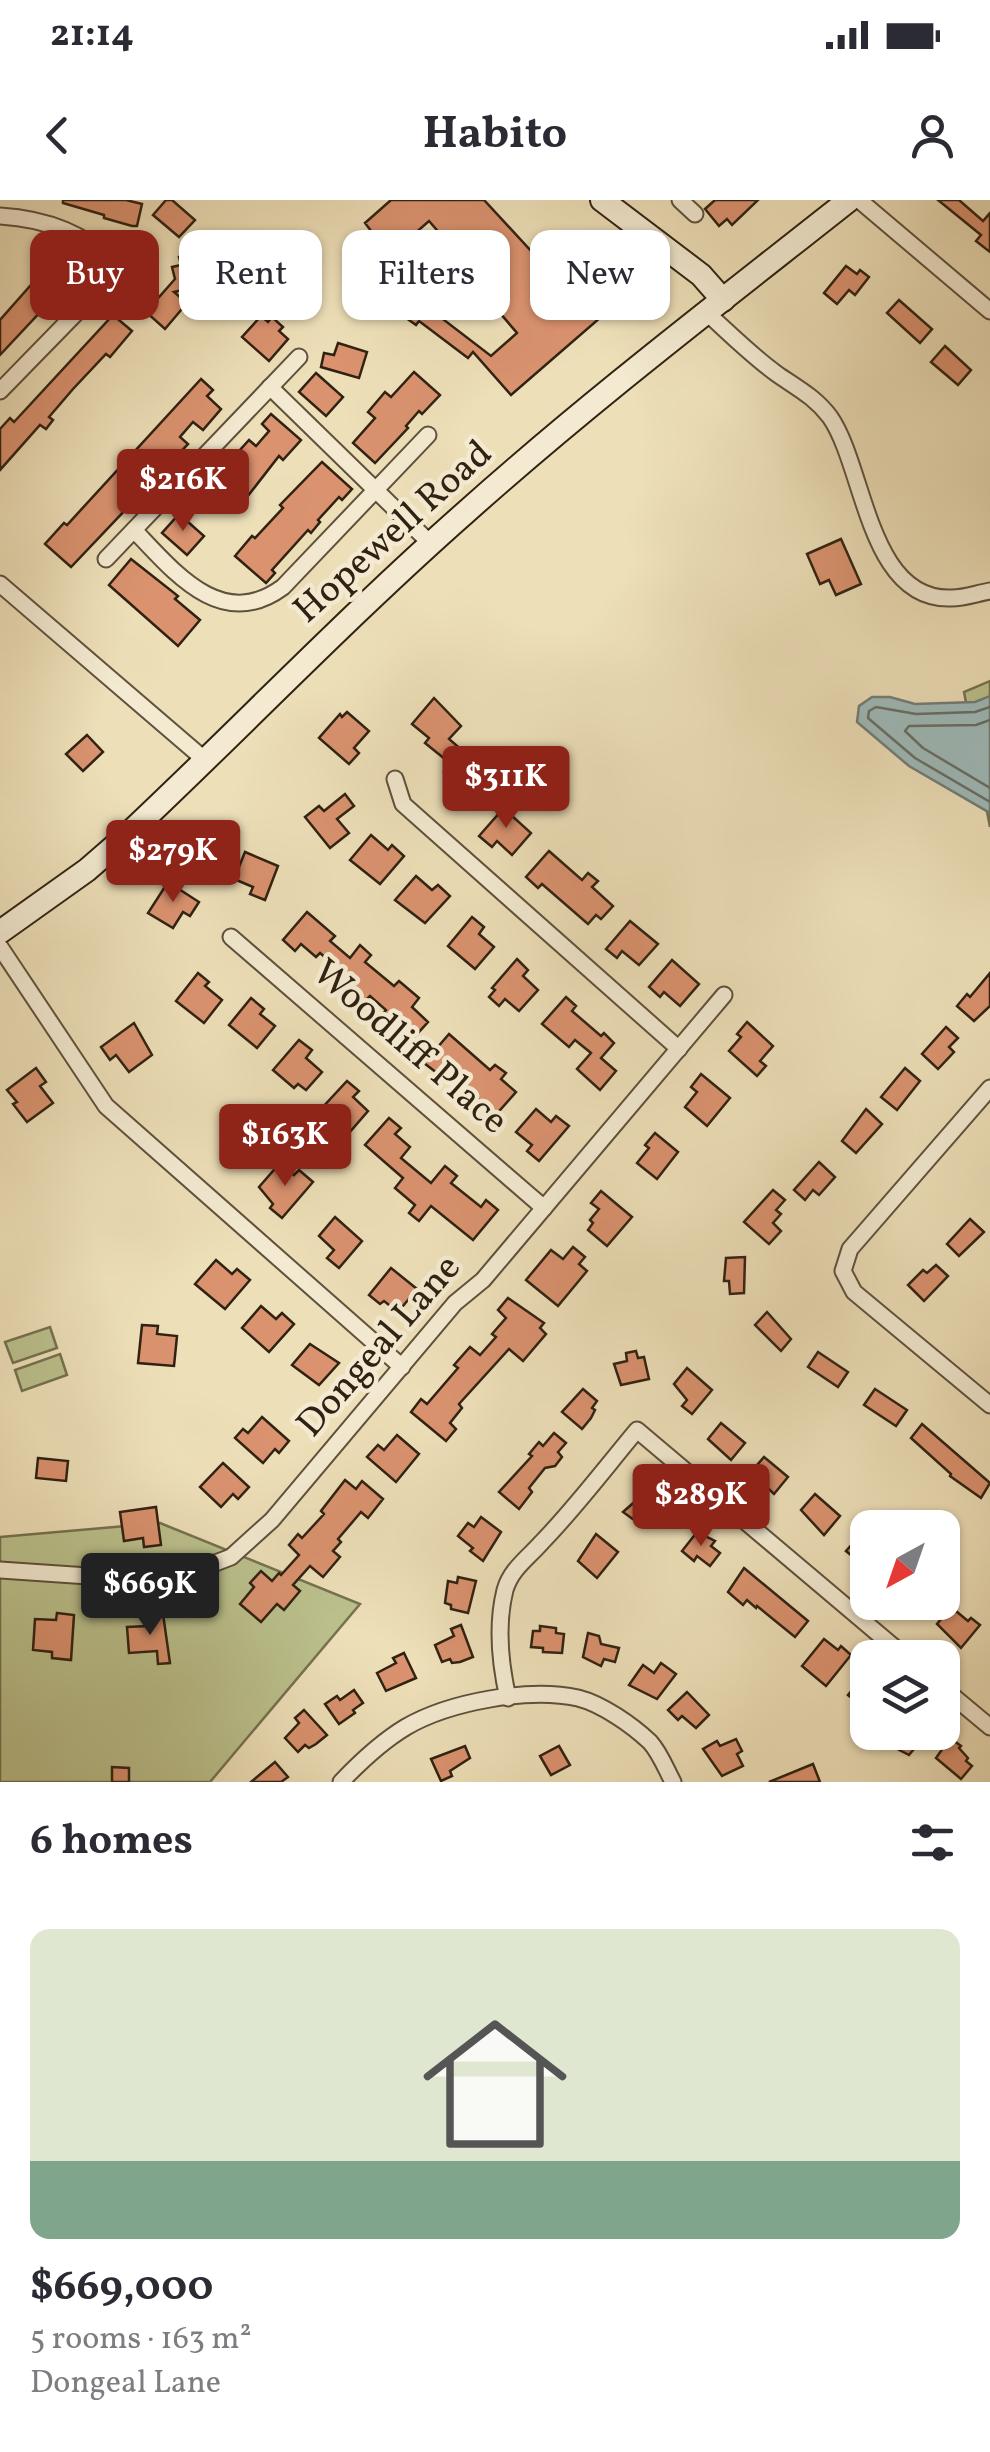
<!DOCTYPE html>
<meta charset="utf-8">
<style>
:root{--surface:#fff;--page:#f7f7f7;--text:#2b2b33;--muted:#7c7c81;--line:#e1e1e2;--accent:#8f2418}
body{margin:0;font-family:Vollkorn,serif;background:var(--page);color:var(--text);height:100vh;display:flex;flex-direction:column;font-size:38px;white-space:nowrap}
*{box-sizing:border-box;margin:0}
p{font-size:32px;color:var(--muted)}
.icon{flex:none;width:55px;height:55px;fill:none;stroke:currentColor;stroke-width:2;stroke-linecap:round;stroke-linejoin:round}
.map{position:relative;height:1582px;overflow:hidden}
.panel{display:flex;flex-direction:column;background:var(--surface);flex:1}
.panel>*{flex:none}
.top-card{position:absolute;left:30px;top:30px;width:930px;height:90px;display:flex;gap:20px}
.needle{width:65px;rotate:220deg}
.fabs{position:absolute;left:850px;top:1310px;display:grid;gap:20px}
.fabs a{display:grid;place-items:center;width:110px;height:110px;border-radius:20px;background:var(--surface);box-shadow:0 2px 8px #0004;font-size:50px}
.price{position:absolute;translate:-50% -85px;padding:0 22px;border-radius:10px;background:var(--accent);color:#fff;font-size:32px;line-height:65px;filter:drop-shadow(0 2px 5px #0008)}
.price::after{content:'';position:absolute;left:50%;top:60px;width:30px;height:22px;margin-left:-15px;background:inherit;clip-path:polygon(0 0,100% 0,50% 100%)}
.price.active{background:#222;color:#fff}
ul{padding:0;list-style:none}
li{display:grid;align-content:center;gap:20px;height:530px;padding:0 30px}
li+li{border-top:2px solid var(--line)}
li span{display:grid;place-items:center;height:310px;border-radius:20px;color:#555}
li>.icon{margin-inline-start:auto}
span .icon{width:180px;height:180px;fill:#fffc;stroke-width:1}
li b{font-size:42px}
h2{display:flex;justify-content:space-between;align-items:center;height:120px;padding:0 30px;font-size:42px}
.tag{padding:0 35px;border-radius:20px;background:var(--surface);box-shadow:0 2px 8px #0004;font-size:35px;line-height:90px}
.tag.active{background:var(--accent);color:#fff}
.status{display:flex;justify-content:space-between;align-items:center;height:70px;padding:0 50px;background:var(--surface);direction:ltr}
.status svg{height:28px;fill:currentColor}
header{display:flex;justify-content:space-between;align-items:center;height:130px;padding:0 30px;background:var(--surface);font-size:45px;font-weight:700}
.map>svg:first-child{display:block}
.green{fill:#bbc18d;stroke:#767250;stroke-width:2.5}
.water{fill:#9ebaba;stroke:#727d77;stroke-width:2.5}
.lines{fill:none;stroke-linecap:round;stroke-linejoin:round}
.shore{stroke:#676e66;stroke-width:2.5}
.building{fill:#da926f;stroke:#302212;stroke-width:2.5}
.street-casing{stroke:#5f513c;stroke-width:19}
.secondary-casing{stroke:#302212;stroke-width:26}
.street{stroke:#f3ead1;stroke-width:15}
.secondary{stroke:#f3ead1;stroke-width:22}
.labels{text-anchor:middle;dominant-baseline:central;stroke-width:9;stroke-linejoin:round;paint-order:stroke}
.street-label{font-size:38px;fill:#302212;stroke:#f3ead1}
</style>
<div class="status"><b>21:14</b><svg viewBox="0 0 49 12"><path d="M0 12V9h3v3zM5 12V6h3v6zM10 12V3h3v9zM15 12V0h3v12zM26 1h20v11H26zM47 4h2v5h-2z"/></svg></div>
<header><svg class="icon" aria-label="back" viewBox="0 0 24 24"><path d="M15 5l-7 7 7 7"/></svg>Habito<svg class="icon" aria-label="person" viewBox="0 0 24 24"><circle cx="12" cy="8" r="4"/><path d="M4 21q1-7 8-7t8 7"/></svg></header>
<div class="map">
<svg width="990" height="1582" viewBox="0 0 990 1582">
<rect width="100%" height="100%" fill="#eddfb8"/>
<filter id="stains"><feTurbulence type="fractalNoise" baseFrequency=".002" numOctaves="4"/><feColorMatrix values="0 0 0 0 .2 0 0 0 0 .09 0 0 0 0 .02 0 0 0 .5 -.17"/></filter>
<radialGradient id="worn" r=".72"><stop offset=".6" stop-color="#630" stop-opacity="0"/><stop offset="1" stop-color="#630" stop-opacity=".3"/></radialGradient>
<g class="green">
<polygon points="990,481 990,627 964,492"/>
<polygon points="50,1127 57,1148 13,1163 5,1142"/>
<polygon points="60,1154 67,1175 22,1191 15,1170"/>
<polygon points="160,1323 360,1404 210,1582 0,1582 0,1337"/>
</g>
<polygon class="water" points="990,496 990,613 909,566 857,522 859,506 872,497 890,497 915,504 975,502"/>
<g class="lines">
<g class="shore">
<polyline points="990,507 975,512 916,514 876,507 869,511 868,518 915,558 990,602"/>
<polyline points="990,520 976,525 909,526 905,531 923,548 990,588"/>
</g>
</g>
<g class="building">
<polygon points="63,0 126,0 142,4 137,26 132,26 104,18 104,15 63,3"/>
<polygon points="166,0 172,0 195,20 179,37 153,15"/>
<polygon points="391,0 484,0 533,53 555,34 564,45 541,64 548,71 535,82 554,103 595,67 623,98 511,195 473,152 468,158 419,121 416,125 402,115 406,110 396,103 405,90 491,156 517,133 482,92 465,97 455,85 466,75 456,64 462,59 429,21 387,58 380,35 375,36 365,23"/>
<polygon points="715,0 758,0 732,25 727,19 719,26 705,9"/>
<polygon points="938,0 959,0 983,21 990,13 990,52 976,41 981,35"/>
<polygon points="200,52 211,84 174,92 187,103 165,129 146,112 175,79 172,67 181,65 179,57"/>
<polygon points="53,60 73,77 0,155 0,120"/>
<polygon points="846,66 857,74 860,70 869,77 855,95 849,90 837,104 824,93"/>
<polygon points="899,100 932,129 920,143 887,113"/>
<polygon points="113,115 132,131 110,157 106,154 73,189 49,217 53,220 46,229 40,225 0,270 0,229 10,218 14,222"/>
<polygon points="261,116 268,122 272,117 283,127 279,131 288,139 269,161 242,137"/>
<polygon points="338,143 367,152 359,178 321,167 324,153 334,155"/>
<polygon points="945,146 971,170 958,185 931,162"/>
<polygon points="414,172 440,195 422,214 419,211 406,226 408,228 375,263 353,243 375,218 368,212 385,192 391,197"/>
<polygon points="316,173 343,197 326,216 299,192"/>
<polygon points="201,179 213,190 207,196 221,209 203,230 193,222 180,237 188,244 71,367 45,344 64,323 67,325"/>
<polygon points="271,214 301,240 283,260 279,256 237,310 206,282 216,271 219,273 249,240 256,246 269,231 262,224"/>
<polygon points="322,262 352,289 342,300 339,297 318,320 320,322 311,333 308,330 272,370 275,373 266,383 235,356 252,336 255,338 283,308 280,305"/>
<polygon points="179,314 204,336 187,355 162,333"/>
<polygon points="841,339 861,384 836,395 829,380 820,384 807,354"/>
<polygon points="131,359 178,396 175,399 200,420 178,446 109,385"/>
<polygon points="434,498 461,526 449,539 479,565 483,561 495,572 466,605 454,595 461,587 444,572 451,564 425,543 429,538 412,524"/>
<polygon points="347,512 369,531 354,548 359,553 349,564 319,538 340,514 342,517"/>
<polygon points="87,535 103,552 83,571 66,554"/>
<polygon points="345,594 354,606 337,619 349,633 330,648 305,617 319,606 324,611"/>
<polygon points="509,602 518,609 512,616 531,633 512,655 497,641 492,647 479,636"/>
<polygon points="371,635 388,650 392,645 404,656 380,684 350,660"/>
<polygon points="549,651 582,680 588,673 598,681 592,687 613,706 601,719 596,715 588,724 542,684 538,688 526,677"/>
<polygon points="245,652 278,666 265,700 250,694 253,687 234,679"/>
<polygon points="416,676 432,690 438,685 450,696 425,723 395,700"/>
<polygon points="168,682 199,702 190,716 183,712 173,728 148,713"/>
<polygon points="307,712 335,736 330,741 350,758 360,745 371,755 365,762 394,786 399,781 419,798 412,807 428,822 409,843 392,828 388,832 376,821 386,810 370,796 364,802 346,788 343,792 330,782 340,770 320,753 316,757 301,744 295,751 283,740"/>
<polygon points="472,717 484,727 479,734 494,747 475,769 448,746"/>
<polygon points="630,721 658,744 639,765 622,751 617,758 606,749"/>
<polygon points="517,759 528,770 523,776 538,790 519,811 505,799 499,806 489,797 495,790 492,788"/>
<polygon points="672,760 699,784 680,806 664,792 660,797 649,787"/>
<polygon points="198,773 209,782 205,786 222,800 204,823 176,801"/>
<polygon points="990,773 990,806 974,821 957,806 967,794 970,797"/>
<polygon points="566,797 576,806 572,811 601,836 604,833 614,843 601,858 616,871 600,890 577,869 591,853 575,840 569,847 542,824"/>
<polygon points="251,798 264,809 260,814 275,826 257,848 229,825"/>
<polygon points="747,822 773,846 760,861 766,866 757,876 729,851 741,837 737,834"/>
<polygon points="134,823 152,855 129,872 116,855 110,860 101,847"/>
<polygon points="946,827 958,838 949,847 954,852 938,869 922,854"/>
<polygon points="449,834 490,870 495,865 506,873 501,879 516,892 493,918 482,908 485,905 442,867 437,873 424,863"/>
<polygon points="299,840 312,850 306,858 322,872 306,890 298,884 294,888 273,870"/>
<polygon points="36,868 46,882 40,886 53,903 27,922 13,904 17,902 7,890"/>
<polygon points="905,868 920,881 897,910 881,897"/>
<polygon points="701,874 730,898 707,926 685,907 697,892 691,887"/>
<polygon points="347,881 359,891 353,897 368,911 349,933 322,908"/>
<polygon points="536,909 551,922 556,916 569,926 539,961 527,951 532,945 516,932"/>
<polygon points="866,909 882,924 856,953 842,941"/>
<polygon points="389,918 401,928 395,934 410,947 401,958 431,983 445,966 457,976 451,983 481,1007 486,1000 498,1010 473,1040 431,1006 419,1021 409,1013 415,1005 395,988 403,978 365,945"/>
<polygon points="655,933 678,952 657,979 637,963 649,948 645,945"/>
<polygon points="819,962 835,977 819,995 813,990 805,1000 794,990"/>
<polygon points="280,963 294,975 299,970 313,982 282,1018 270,1008 273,1004 259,987"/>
<polygon points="773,990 785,1000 776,1010 781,1014 773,1023 781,1031 769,1044 744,1022"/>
<polygon points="601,991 632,1017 607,1046 588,1030 593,1023 590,1020 599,1009 591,1003"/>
<polygon points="335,1017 362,1041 339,1068 327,1058 334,1050 319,1036"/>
<polygon points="970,1019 984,1032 959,1056 947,1044"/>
<polygon points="573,1047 585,1057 579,1064 587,1071 558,1106 526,1080 551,1050 563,1059"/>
<polygon points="745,1057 744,1093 730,1094 729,1081 724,1081 726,1058"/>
<polygon points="216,1060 232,1074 237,1069 250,1080 225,1109 195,1084"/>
<polygon points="936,1065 948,1076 924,1101 908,1085 923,1070 927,1073"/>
<polygon points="391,1068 417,1089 398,1112 384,1101 380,1104 369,1095"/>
<polygon points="508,1098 544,1123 540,1128 546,1134 523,1161 509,1149 459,1204 462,1208 450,1223 456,1229 446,1241 411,1212 421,1199 427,1204 458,1168 454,1165 470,1147 480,1155 496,1137 492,1134 506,1118 498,1110"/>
<polygon points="261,1106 276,1119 282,1113 294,1124 269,1152 242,1128"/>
<polygon points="767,1112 791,1139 781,1151 755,1125"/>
<polygon points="142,1125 158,1126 157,1134 177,1136 174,1166 138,1163"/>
<polygon points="310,1144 339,1163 319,1185 292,1165"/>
<polygon points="636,1151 638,1158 644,1157 649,1179 621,1185 614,1164 627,1161 626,1153"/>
<polygon points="818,1152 848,1172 838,1187 808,1167"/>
<polygon points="687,1168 712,1190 692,1214 682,1206 687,1200 674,1184"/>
<polygon points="583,1189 597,1201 592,1208 595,1210 591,1218 582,1229 562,1212"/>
<polygon points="875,1189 907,1210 896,1226 864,1205"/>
<polygon points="262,1217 289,1241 279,1253 275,1249 263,1263 235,1238 243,1229 248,1233"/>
<polygon points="721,1223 745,1243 731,1260 708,1239"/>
<polygon points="922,1224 990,1283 981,1298 950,1276 951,1274 911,1238"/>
<polygon points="554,1233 566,1243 558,1252 562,1257 555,1266 545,1268 529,1288 532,1292 519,1309 499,1292 532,1256 529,1254 539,1242 543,1246"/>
<polygon points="397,1235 419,1254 396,1282 367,1257 378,1245 384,1250"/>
<polygon points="764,1257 788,1277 774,1294 751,1272"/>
<polygon points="38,1258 68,1261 66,1281 36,1278"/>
<polygon points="223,1263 249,1287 238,1299 233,1294 221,1307 200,1287"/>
<polygon points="345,1280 356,1289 362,1281 383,1299 368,1318 361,1312 338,1339 341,1342 333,1351 340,1357 323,1377 310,1366 293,1385 300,1391 284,1410 277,1404 261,1422 240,1404 254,1387 250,1383 261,1371 272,1381 279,1373 281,1375 299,1355 289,1345 298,1334 302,1338 324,1314 321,1311"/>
<polygon points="647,1291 660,1302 641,1325 623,1312"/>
<polygon points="815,1294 840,1316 824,1335 801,1310"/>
<polygon points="156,1307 161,1345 144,1347 143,1338 124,1341 120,1312"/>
<polygon points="481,1317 501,1332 483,1361 470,1351 473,1348 458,1336 468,1323 474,1327"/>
<polygon points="868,1326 868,1369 846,1351"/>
<polygon points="697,1332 715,1341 711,1346 720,1353 710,1366 697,1356 694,1361 682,1351"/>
<polygon points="596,1334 618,1352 597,1378 578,1361"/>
<polygon points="744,1368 808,1421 795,1437 757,1406 756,1408 747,1400 743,1405 728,1392"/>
<polygon points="458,1377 476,1381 468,1413 451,1409 451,1405 445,1403 448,1381 457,1383"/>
<polygon points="951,1407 968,1421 971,1418 980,1425 961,1448 937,1424"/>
<polygon points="57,1413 74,1415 71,1460 52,1458 52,1452 33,1450 35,1419 56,1420"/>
<polygon points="163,1414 170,1463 158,1464 157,1451 129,1453 127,1427 148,1426 147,1415"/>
<polygon points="461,1425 473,1457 460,1462 452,1463 450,1459 442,1462 435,1445 454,1436 451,1429"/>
<polygon points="540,1426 556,1428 556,1433 564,1434 562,1453 543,1452 543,1448 531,1447 533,1431 540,1431"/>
<polygon points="588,1433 599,1436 601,1444 619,1448 615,1462 604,1459 601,1466 583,1457"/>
<polygon points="824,1439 838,1450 841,1446 851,1455 826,1486 802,1466"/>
<polygon points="404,1453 416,1478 386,1491 377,1473 396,1463 393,1458"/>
<polygon points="661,1463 676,1474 657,1499 629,1485 643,1465 654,1473"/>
<polygon points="868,1471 868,1503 861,1498 857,1502 848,1495"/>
<polygon points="354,1490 363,1503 353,1510 355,1513 339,1524 325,1504 337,1496 340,1500"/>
<polygon points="687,1492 709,1515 696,1528 682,1516 678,1520 668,1510"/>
<polygon points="304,1510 327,1535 316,1544 309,1548 305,1545 298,1552 285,1538 299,1523 295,1518"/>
<polygon points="889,1532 928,1532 909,1555 882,1541"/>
<polygon points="950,1538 961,1546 959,1548 968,1558 966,1561 972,1566 961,1579 936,1558"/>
<polygon points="736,1539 742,1551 737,1554 743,1566 722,1576 703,1549 717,1541 720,1546"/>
<polygon points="465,1546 470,1558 450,1571 452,1576 441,1581 431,1559"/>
<polygon points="559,1546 570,1565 551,1575 540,1556"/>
<polygon points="275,1562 288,1577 281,1582 251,1582"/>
<polygon points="813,1564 820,1582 769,1582"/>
<polygon points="112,1567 129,1568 129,1582 112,1582"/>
</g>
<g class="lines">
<g class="street-casing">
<g id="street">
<polyline points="680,0 695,14"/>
<polyline points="859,0 990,111"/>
<path d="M0 16C49 19 84 34 121 67L0 191"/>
<path d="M707 113C729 133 752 156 777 174 797 188 815 197 830 217 865 267 868 402 952 398 964 398 978 393 990 391"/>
<polyline points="270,187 431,344"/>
<path d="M134 330C175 373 222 432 283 387L428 235"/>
<polyline points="106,359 299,157"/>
<polyline points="0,384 205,560"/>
<polyline points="395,579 403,604 679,849"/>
<polyline points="231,737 544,1008"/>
<polyline points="0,747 106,906 402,1167"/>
<polyline points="990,888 850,1049 843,1071 854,1092 990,1205"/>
<polyline points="0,1370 132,1379 179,1377 231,1357 272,1320 455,1103 483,1080 724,795"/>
<polyline points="942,1487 990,1527"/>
<path d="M508 1498C500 1463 496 1426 505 1390 511 1369 528 1358 542 1342 576 1307 606 1267 637 1230L907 1458"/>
<path d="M341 1582C361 1561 381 1542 406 1527 449 1502 529 1487 578 1498 602 1504 632 1525 650 1542 660 1553 666 1569 673 1582"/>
</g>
</g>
<g class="secondary-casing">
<g id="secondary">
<polyline points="602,0 701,75 723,100"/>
<path d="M0 732 87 670 125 637C239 530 348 416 466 312 589 202 720 102 849 0"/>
</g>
</g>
<use href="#street" class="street"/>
<use href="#secondary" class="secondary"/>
</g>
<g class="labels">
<g class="street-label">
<text transform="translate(394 333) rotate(-42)">Hopewell Road</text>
<text transform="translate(409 848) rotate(41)">Woodliff Place</text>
<text transform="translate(380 1147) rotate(-49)">Dongeal Lane</text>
</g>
</g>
<rect width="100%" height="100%" filter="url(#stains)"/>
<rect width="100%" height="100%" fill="url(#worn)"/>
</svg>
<div class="fabs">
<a><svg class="needle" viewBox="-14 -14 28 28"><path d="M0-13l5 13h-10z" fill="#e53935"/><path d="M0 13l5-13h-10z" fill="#7c7c81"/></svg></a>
<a><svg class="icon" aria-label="layers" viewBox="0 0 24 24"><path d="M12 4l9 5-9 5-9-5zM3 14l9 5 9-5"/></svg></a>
</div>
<b class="price" style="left:183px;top:334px">$216K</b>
<b class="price" style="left:506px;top:631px">$311K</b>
<b class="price" style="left:173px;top:705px">$279K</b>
<b class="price" style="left:285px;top:989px">$163K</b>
<b class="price" style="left:701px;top:1349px">$289K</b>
<b class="price active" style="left:150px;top:1438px">$669K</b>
<div class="top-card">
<a class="tag active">Buy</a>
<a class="tag">Rent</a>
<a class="tag">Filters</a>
<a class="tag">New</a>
</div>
</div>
<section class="panel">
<h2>6 homes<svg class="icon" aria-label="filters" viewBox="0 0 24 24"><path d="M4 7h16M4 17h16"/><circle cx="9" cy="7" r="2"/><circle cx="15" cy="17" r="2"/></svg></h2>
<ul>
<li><span style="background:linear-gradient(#dfe7d0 75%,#7fa58c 0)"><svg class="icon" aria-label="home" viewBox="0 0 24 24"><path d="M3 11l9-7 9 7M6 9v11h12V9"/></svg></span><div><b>$669,000</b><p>5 rooms · 163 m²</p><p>Dongeal Lane</p></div></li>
</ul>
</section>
